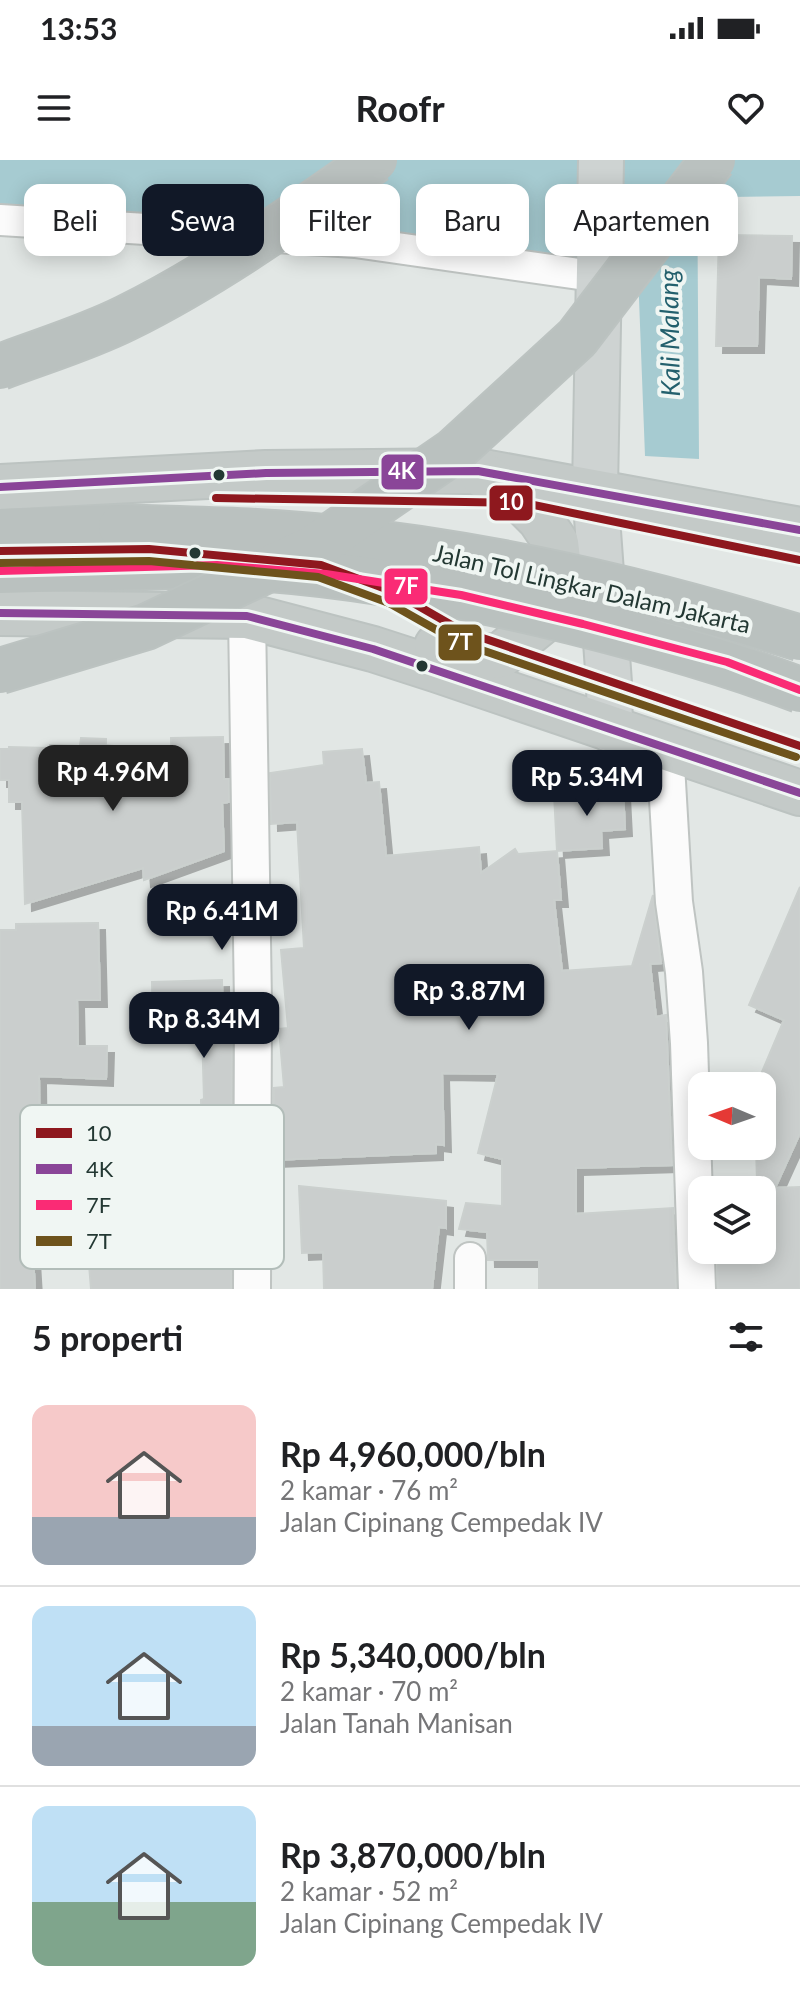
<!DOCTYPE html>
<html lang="id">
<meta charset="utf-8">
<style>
:root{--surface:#fff;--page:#f6f6f6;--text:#202124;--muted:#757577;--line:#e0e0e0;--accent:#111827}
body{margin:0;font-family:Lato,sans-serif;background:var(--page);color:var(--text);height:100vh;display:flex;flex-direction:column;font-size:30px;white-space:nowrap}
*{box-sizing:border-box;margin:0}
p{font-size:26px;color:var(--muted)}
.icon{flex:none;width:44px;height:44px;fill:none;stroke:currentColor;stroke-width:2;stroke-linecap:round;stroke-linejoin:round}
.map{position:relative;height:1129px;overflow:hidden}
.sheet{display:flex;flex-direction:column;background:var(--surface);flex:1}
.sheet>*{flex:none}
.banner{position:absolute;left:24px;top:24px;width:752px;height:72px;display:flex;gap:16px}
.needle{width:52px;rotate:272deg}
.tools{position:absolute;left:688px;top:912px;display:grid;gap:16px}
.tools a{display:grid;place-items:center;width:88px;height:88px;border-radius:16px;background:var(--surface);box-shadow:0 4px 20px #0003;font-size:40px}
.price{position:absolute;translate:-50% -68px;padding:0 18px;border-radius:16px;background:var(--accent);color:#fff;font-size:26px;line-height:52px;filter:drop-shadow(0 2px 4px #0008)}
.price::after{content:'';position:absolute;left:50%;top:48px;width:24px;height:18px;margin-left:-12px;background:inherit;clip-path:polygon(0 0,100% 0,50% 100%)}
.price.current{background:#222;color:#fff}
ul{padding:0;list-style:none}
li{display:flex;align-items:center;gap:24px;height:200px;padding:0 32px}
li+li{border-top:2px solid var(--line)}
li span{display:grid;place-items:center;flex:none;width:224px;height:160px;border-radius:16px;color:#555}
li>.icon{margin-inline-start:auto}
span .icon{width:96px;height:96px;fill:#fffc;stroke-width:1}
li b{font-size:34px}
h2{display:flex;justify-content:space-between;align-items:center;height:96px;padding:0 32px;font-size:34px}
.tag{padding:0 28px;border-radius:16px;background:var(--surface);box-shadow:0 4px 20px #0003;font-size:28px;line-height:72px}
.tag.current{background:var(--accent);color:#fff}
.status{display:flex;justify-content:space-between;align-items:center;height:56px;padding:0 40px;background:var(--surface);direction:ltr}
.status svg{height:22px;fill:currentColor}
header{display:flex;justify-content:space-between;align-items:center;height:104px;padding:0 32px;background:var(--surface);font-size:36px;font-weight:700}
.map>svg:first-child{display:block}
.water{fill:#a6cbd1}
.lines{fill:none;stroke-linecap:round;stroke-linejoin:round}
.river{stroke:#a6cbd1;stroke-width:54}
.building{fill:#cacecd;stroke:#cbd0ce;stroke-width:2;filter:url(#shadow)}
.minor-casing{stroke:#bfc4c2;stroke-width:34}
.tertiary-casing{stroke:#bfc4c2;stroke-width:40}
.primary-casing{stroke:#bcc3c1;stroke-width:48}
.trunk-casing{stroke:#bcc3c1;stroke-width:48}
.motorway-casing{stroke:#bcc3c1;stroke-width:48}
.minor{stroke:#fbfbfb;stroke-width:30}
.tertiary{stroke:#fbfbfb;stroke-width:36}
.primary{stroke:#ced3d2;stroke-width:44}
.trunk{stroke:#c4cac8;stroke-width:44}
.motorway{stroke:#bac1bf;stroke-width:44}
.motorway-bridge-casing{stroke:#bcc3c1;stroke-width:48;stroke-linecap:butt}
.motorway-bridge{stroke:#bac1bf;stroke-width:44}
.bus-1-casing{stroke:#f0f6f3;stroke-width:14}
.bus-2-casing{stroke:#f0f6f3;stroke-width:14}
.bus-3-casing{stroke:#f0f6f3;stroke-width:14}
.bus-4-casing{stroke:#f0f6f3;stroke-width:14}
.bus-1{stroke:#8e181e;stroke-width:8}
.bus-2{stroke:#8a4598;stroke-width:8}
.bus-3{stroke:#fa2b75;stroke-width:8}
.bus-4{stroke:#6e531c;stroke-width:8}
.bus-dot{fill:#233833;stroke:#f0f6f3;stroke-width:3}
.labels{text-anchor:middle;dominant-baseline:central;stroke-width:8;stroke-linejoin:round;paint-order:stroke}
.street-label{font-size:24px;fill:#233833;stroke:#f0f6f3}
.water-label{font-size:26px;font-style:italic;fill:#23606d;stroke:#f0f6f3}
.key{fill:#f0f6f3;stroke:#b2bdb9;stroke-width:2}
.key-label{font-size:22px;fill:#233833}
.line-badge{stroke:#f0f6f3;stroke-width:3}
.badge-label{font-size:22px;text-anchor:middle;font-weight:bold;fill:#fff}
</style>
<div class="status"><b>13:53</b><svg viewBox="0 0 49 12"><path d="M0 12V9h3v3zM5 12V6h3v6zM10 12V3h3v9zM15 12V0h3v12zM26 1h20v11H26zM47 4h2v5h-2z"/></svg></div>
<header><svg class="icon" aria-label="menu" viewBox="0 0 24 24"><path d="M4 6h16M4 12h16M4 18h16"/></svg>Roofr<svg class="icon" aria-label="heart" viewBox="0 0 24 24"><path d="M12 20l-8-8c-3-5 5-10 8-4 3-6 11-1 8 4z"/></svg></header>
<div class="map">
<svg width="800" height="1129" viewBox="0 0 800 1129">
<defs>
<filter id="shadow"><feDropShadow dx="7" dy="7" stdDeviation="0" flood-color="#0004"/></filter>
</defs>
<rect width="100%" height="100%" fill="#e2e7e5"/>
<polygon class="water" points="0,0 697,0 699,299 645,296 636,60 609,102 0,52"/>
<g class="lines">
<polyline class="river" points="656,11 800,9"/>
</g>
<g class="building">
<polygon points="719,75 792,76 791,119 759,117 757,186 716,186"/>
<polygon points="223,577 224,619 229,619 229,642 222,643 224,691 144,720 143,708 25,744 22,642 9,642 9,620 0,620 0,589 9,589 9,587 50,588 50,585 80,586 81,578 106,579 105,617 172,617 171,578"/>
<polygon points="362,589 366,623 379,622 386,696 479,687 481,713 515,689 518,694 557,691 561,740 554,740 562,811 632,806 653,735 661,803 650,804 656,857 666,855 672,1005 576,1008 576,1054 673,1048 676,1129 539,1129 539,1100 488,1100 487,1072 459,1069 466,1043 502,1046 502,999 478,993 498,914 442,913 444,985 436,984 436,993 273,1000 274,928 284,927 279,869 288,868 281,790 304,788 297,662 271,664 270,613 324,605 323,592"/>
<polygon points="623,631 625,669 601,671 602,688 557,691 554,634"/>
<polygon points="800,727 800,973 775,1028 800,1027 800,1129 718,1129 717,1090 762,1090 762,1028 771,1028 757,1022 756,986 762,986 762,926 756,926 784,860 749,845"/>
<polygon points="98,763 100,840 77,840 78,886 107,886 106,919 39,916 40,1014 150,1011 152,1065 205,1063 207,1083 231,1082 231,1129 91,1129 88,1092 33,1096 35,1129 0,1129 0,770 16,770 16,764"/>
<polygon points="222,820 223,869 232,869 231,1019 203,1019 201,940 204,939 202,872 153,873 152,822"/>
<polygon points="299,1026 446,1041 446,1068 439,1067 432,1129 324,1129 323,1092 302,1093"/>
</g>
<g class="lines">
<g class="minor-casing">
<g id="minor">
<polyline points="0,60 355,82 600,117"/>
<polyline points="470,1129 470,1098"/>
</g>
</g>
<g class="tertiary-casing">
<g id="tertiary">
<polyline points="247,456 253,844 252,1129"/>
<polyline points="665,588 674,742 684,812 689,883 697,1129"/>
</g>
</g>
<g class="primary-casing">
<polyline id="primary" points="601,0 595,330 609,523 610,569"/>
</g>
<g class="trunk-casing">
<g id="trunk">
<polyline points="0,327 266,313 478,311 800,370"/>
<polyline points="0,453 247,456 373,489 438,510 800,633"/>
<polyline points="437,486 478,498 501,495 544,460 560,416 556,383 540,359 524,343 483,315"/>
</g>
</g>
<g class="motorway-casing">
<g id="motorway">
<polyline points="0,371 121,367"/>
<polyline points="0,411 217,405"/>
</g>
</g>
<use href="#minor" class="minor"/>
<use href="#tertiary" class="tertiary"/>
<use href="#primary" class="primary"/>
<use href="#trunk" class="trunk"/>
<use href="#motorway" class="motorway"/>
<g class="motorway-bridge-casing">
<g id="motorway-bridge">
<path d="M0 207C42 191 86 178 126 158 215 114 295 56 375 0"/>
<path d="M121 367C191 370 263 370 333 378 491 394 649 431 800 478"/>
<path d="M270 409C362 416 452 433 542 454 630 475 715 498 800 530"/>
<polyline points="0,511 146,467 313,388 454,291 577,178 713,0"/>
</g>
</g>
<use href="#motorway-bridge" class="motorway-bridge"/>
<g class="bus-1-casing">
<g id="bus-1">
<polyline points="216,338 524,343 800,400"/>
<polyline points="0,391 149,389 321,405 394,432 462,471 800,586"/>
</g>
</g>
<g class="bus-2-casing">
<g id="bus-2">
<polyline points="0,327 266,313 478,311 800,370"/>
<polyline points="0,453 247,456 373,489 800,633"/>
</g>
</g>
<g class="bus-3-casing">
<polyline id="bus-3" points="0,411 217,405 326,414 461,435 583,464 727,502 800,530"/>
</g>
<g class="bus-4-casing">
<polyline id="bus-4" points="0,403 149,401 318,417 389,443 458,482 796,597"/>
</g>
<use href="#bus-1" class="bus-1"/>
<use href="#bus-2" class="bus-2"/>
<use href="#bus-3" class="bus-3"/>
<use href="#bus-4" class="bus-4"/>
</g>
<g class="bus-dot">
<circle cx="219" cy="315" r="7"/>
<circle cx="195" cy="393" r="7"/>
<circle cx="422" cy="506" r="7"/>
</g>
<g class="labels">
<g class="street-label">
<text transform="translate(592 428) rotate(13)">Jalan Tol Lingkar Dalam Jakarta</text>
</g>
<g class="water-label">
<text transform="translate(669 173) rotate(-91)">Kali Malang</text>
</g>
</g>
<rect x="20" y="945" width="264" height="164" rx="12" class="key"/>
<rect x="36" y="968" width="36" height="10" fill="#8e181e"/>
<rect x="36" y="1004" width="36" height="10" fill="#8a4598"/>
<rect x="36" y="1040" width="36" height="10" fill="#fa2b75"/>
<rect x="36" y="1076" width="36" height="10" fill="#6e531c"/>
<g class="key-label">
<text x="86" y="981">10</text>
<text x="86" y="1017">4K</text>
<text x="86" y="1053">7F</text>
<text x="86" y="1089">7T</text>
</g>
<g class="line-badge">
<rect x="380" y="293" width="45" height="38" rx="8" fill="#8a4598"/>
<rect x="488" y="324" width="46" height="38" rx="8" fill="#8e181e"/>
<rect x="383" y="407" width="46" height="39" rx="8" fill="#fa2b75"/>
<rect x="437" y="463" width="46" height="39" rx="8" fill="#6e531c"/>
</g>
<g class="badge-label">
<text x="402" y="319">4K</text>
<text x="511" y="350">10</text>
<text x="406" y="434">7F</text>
<text x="460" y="490">7T</text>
</g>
</svg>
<div class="tools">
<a><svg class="needle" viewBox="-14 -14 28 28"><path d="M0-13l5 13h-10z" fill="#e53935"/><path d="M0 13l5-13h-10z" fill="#757577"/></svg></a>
<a><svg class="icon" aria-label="layers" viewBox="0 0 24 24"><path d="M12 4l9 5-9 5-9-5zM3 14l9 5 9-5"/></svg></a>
</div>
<b class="price current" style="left:113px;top:653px">Rp 4.96M</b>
<b class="price" style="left:587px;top:658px">Rp 5.34M</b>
<b class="price" style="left:222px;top:792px">Rp 6.41M</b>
<b class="price" style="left:469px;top:872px">Rp 3.87M</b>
<b class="price" style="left:204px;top:900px">Rp 8.34M</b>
<div class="banner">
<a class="tag">Beli</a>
<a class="tag current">Sewa</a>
<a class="tag">Filter</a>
<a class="tag">Baru</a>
<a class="tag">Apartemen</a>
</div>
</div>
<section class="sheet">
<h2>5 properti<svg class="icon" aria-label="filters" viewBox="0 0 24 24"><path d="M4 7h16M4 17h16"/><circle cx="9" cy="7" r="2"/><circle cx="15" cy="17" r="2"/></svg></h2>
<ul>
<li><span style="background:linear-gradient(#f6c9c9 70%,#9aa5b1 0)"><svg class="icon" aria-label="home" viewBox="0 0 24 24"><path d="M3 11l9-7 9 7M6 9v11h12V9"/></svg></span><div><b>Rp 4,960,000/bln</b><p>2 kamar · 76 m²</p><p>Jalan Cipinang Cempedak IV</p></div></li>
<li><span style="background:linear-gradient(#bfe0f5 75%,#9aa5b1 0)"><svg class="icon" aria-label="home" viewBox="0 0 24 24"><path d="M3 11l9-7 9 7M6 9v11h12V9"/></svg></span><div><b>Rp 5,340,000/bln</b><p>2 kamar · 70 m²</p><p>Jalan Tanah Manisan</p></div></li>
<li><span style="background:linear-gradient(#bfe0f5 60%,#7fa58c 0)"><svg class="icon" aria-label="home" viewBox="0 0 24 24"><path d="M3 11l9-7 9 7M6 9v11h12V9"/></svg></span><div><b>Rp 3,870,000/bln</b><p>2 kamar · 52 m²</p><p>Jalan Cipinang Cempedak IV</p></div></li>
</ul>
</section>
